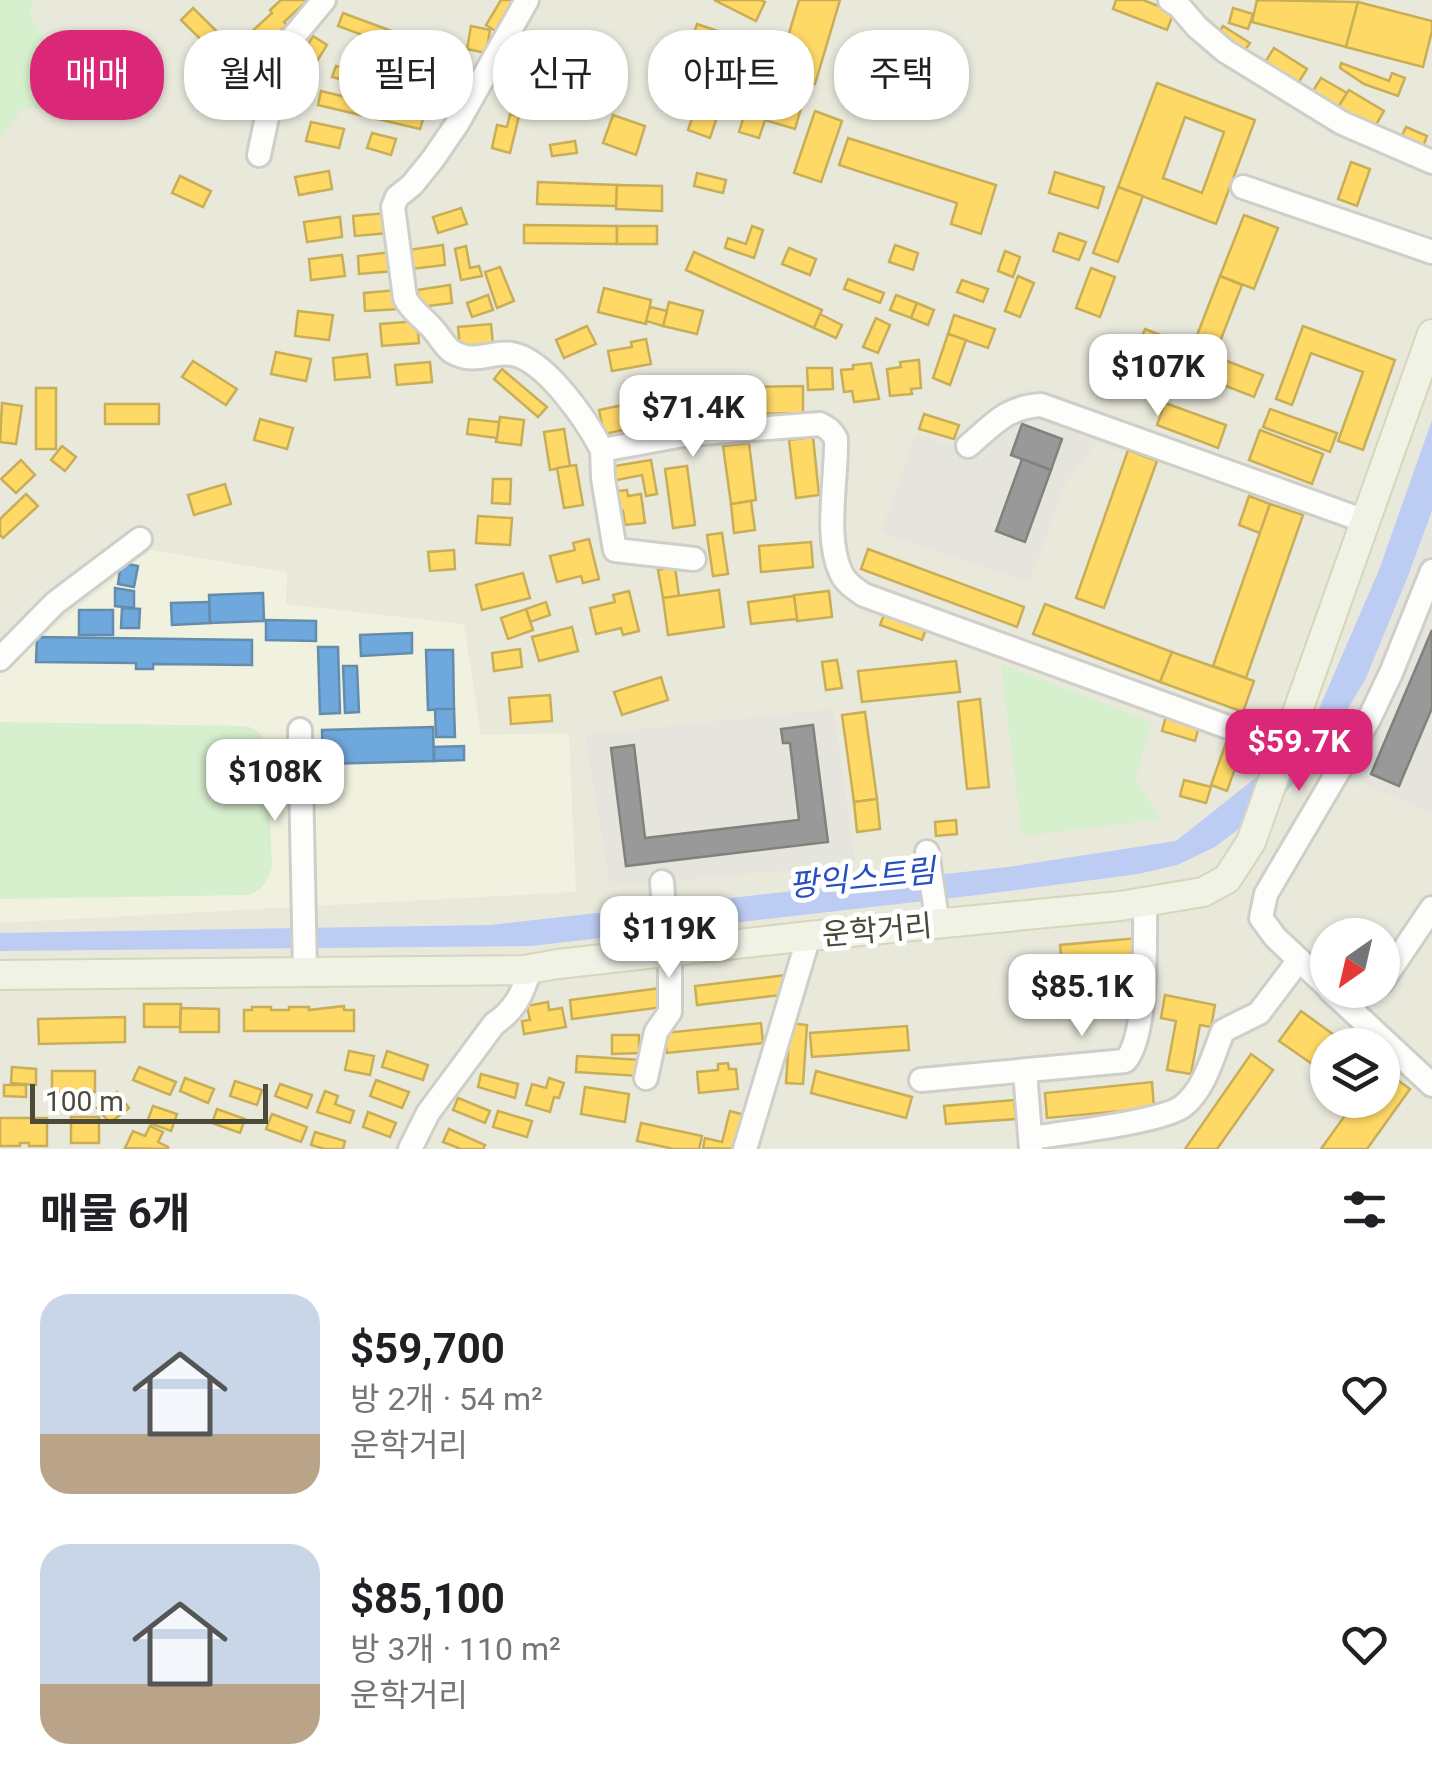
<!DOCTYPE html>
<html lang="ko">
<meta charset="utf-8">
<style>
:root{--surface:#fff;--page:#f2f2f2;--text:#202124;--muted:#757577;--accent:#db2777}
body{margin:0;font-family:Roboto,"Noto Sans KR",sans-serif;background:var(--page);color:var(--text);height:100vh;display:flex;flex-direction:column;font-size:38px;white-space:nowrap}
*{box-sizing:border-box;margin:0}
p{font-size:32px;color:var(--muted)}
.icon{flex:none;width:55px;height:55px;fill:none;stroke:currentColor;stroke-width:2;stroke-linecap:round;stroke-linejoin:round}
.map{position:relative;height:1149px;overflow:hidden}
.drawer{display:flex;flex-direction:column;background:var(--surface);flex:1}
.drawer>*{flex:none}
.hud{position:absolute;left:30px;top:30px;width:1372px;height:90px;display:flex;gap:20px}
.needle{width:65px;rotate:214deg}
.fabs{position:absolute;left:1310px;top:918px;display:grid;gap:20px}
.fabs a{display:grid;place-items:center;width:90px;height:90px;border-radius:50%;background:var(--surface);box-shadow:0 2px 8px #0004;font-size:50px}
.scale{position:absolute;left:30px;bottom:25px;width:238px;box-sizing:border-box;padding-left:10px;border:5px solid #4c4a38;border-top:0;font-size:28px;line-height:35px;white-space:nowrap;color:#4c4a38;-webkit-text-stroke:8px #fff;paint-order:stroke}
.price{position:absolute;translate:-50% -85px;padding:0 22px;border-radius:20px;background:#fff;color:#222;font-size:32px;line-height:65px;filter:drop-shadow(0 2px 5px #0008)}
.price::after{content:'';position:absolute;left:50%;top:60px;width:30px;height:22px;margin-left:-15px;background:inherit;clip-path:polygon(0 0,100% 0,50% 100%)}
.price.current{background:var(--accent);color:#fff}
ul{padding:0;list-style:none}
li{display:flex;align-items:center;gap:30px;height:250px;padding:0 40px}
li span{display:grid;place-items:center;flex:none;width:280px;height:200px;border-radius:30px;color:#555}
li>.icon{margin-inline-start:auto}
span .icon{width:120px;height:120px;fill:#fffc;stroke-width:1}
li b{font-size:42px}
h2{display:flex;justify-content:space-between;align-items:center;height:120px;padding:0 40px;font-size:42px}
.tag{padding:0 35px;border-radius:40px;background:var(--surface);box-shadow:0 2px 8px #0004;font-size:35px;line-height:90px}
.tag.current{background:var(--accent);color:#fff}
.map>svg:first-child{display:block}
.residential{fill:#e8e8db;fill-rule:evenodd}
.industrial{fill:#e6e5dd}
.education{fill:#f1f1e0}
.green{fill:#d6efcd}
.water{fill:#bcccf3}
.homes{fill:#ffd966;stroke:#c9ae58;stroke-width:2.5;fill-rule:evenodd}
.schools{fill:#6fa8dc;stroke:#648cab;stroke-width:2.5}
.industry{fill:#999;stroke:#82817c;stroke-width:2.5}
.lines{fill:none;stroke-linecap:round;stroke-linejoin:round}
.minor-casing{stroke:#d0cec8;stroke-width:28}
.major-casing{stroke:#d6d7ba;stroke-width:32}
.minor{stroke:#fdfdfc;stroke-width:22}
.major{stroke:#f1f2e6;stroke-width:28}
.labels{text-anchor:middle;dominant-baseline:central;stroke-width:10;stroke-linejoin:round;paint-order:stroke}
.street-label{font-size:30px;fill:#4c4a38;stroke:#fff}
.water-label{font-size:32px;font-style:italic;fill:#284fc0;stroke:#fff}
</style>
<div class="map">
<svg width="1432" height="1149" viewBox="0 0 1432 1149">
<rect width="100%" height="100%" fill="#f3f3ee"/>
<path class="residential" d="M0 0H1432V511L1408 576 1372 788 1432 813V1149H0ZM1328 935H1382V990H1328ZM1328 1045H1382V1100H1328Z"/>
<g class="industrial">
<polygon points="1028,389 1133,429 1124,453 1097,442 1063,488 1029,583 881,532 916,434 951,446 972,434 1001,398"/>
<polygon points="1432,511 1432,813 1372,788 1321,753 1365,680 1408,576"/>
<polygon points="833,709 856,864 610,887 585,735"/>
</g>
<polygon class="education" points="151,550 287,572 286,604 464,624 481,735 569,733 576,892 0,923 0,669"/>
<g class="green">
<polygon points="0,0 34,0 29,14 87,111 23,108 0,139"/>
<polygon points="1001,664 1152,722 1135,780 1161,819 1022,836"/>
<path d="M0 722 245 726C259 729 263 736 267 749L272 867C268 881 263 890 248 895L0 899Z"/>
</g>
<polygon class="water" points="1432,420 1432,511 1408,576 1365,680 1321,753 1284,794 1215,847 1177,865 1138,874 977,895 531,946 0,951 0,933 490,925 1008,867 1176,841 1263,772 1301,738 1312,725 1379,570"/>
<g class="homes">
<polygon points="281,0 308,0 284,22 287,25 260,50 247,36 272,13 270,10"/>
<polygon points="501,0 522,0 503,36 486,25"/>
<polygon points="714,0 761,0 765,2 756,21"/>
<polygon points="799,0 840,0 815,84 777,73"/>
<polygon points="1116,0 1143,0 1174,12 1167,30 1113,9"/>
<polygon points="1257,0 1358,2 1346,47 1252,22"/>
<polygon points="1358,2 1432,21 1432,31 1423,67 1346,47"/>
<polygon points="193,8 249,63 237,75 181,20"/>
<polygon points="1233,8 1253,14 1248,29 1229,23"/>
<polygon points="343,13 405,36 400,49 338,26"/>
<polygon points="697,24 756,44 747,70 688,50"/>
<polygon points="471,26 490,30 486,53 467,49"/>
<polygon points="1223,26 1250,43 1245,50 1218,34"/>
<polygon points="313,36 327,45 308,76 294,68"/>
<polygon points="414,37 442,46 437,61 409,52"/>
<polygon points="1274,48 1307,69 1297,85 1264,64"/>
<polygon points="1341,63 1389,81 1392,73 1405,78 1398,96 1364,84 1340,68"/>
<polygon points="336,66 423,91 420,101 332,77"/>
<polygon points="1321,78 1347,93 1337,109 1311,94"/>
<path d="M1157 83 1255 120 1216 224 1118 187ZM1185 117 1224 132 1202 193 1163 178Z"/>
<polygon points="435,87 464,101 455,119 426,105"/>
<polygon points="756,87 803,101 795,129 765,120 759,138 739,132 746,109 741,107 744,100 752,102"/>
<polygon points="702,89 724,96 710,138 688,130"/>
<polygon points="1349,90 1384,111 1373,130 1337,109"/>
<polygon points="321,91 424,116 420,129 318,105"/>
<polygon points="815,111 842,121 821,182 794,173"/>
<polygon points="510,114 519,116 510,153 492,148 497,125 507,127"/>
<polygon points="613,115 645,126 636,155 603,143"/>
<polygon points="311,122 344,129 339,148 306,141"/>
<polygon points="1406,127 1427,136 1421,152 1399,142"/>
<polygon points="372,133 396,139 391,155 367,148"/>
<polygon points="848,138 996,185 981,234 951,224 957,203 839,165"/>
<polygon points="575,141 577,153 552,156 550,145"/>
<polygon points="1351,162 1370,169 1357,206 1338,199"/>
<polygon points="329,171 332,189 299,195 295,177"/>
<polygon points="1055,172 1104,187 1098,208 1049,193"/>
<polygon points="697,173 726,180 723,193 694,186"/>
<polygon points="180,176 211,191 203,207 172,193"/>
<polygon points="538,182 617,185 617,206 537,204"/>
<polygon points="617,185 662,186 662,211 616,209"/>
<polygon points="1118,187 1143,196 1118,262 1093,253"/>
<polygon points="461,208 467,224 438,233 433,217"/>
<polygon points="387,213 389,233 355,236 353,216"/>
<polygon points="1244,215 1278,228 1254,289 1220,276"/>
<polygon points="340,217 342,237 307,242 304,222"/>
<polygon points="524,225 617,226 617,244 524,243"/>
<rect x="617" y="226" width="40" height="18"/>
<polygon points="752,226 763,230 754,258 725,248 728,238 746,244"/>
<polygon points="1059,233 1086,242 1079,260 1053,251"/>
<polygon points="443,245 445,265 410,269 408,250"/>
<polygon points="895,245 918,253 913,270 889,262"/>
<polygon points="466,246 470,268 479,266 482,276 461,280 455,249"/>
<polygon points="789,248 816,259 810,275 782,264"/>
<polygon points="1005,251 1020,257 1013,277 998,271"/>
<polygon points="392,252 394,271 359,274 358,256"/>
<polygon points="694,252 822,310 814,328 686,270"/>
<polygon points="342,255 345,276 311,280 309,259"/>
<polygon points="500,267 514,301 497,308 485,272"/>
<polygon points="1091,268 1115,277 1100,317 1076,308"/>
<polygon points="1018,276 1034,283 1020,317 1005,311"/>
<polygon points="1220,276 1242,285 1214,357 1192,348"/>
<polygon points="848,279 884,293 880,303 844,289"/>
<polygon points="962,280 988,289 983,302 957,292"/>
<polygon points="450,285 452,303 420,307 417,290"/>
<polygon points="604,288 651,300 646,324 598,312"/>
<polygon points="398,290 399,309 365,311 364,293"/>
<polygon points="488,295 493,310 472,317 467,303"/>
<polygon points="896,295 917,303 911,318 890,310"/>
<polygon points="669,302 703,311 697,334 663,326"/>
<polygon points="917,303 934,310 928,325 911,318"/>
<polygon points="650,307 667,311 663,326 646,321"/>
<polygon points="298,311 333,315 329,340 295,336"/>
<polygon points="820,314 842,325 836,338 814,328"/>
<polygon points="954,315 995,329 988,348 948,334"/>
<polygon points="876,318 890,325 878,353 863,347"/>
<polygon points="417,321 419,343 382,346 380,324"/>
<polygon points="491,324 493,345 460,348 458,327"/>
<polygon points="587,326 596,344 564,358 556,340"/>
<polygon points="1303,326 1395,360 1363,450 1338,441 1363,372 1311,353 1292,405 1276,399"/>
<polygon points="1145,329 1263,375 1254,397 1136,351"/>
<polygon points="948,334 966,340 950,385 933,378"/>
<polygon points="646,339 651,364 612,371 608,351 632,347 631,342"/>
<polygon points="276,352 311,359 306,381 271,374"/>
<polygon points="367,354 370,377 335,380 333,358"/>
<polygon points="1111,356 1156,376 1147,396 1102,376"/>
<polygon points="919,360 921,388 911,389 912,394 890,396 887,369 901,367 900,362"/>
<polygon points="193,361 237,389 226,405 182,377"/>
<polygon points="430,362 432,382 397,385 395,365"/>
<polygon points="871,363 879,399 854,402 852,391 844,392 841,370 853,369 853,365"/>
<polygon points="807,368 832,368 833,389 808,390"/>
<polygon points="502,369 547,407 538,417 494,379"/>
<polygon points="803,386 803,413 744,414 743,387"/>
<rect x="36" y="388" width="20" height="61"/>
<polygon points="647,400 653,424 604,434 599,410"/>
<polygon points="2,403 22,406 16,444 0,442"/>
<polygon points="1165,403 1226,425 1218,448 1157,425"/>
<rect x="105" y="404" width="54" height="20"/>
<polygon points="1270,409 1337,433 1330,452 1263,427"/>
<polygon points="924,414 959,425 954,439 919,429"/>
<polygon points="500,417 524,420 521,445 496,442"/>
<polygon points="260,419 293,428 287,449 254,440"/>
<polygon points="469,419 499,422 497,438 467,434"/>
<polygon points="564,429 570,466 550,470 544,432"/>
<polygon points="1260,430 1323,454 1312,484 1249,460"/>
<polygon points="813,437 819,495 796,498 789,440"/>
<polygon points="749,443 756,500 731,504 723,446"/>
<polygon points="62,446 76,457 65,471 51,460"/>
<polygon points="1128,450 1157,461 1104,608 1076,598"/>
<polygon points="21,460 35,475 16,493 1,479"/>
<polygon points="651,460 657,494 646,496 642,475 612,481 609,467"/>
<polygon points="576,465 583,505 564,508 557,468"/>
<polygon points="687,466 695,525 673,528 665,469"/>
<polygon points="493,479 511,479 510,504 492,503"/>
<polygon points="225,484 231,504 194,515 188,495"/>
<polygon points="627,490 628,496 641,494 645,523 625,525 623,511 613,513 611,492"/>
<polygon points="26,494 38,506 3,538 0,535 0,519"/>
<polygon points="1249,496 1270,504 1260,533 1239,525"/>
<polygon points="751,501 755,530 734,533 731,504"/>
<polygon points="1270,504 1303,515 1246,678 1213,666"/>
<polygon points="478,516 512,518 510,545 476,543"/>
<polygon points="722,533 728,574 713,576 707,535"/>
<polygon points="589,539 599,579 583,583 581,576 557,582 550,556 575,550 573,543"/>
<polygon points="811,542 813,567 761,572 759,546"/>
<polygon points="868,549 1024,607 1017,627 861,569"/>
<polygon points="454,550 455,569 430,571 428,552"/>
<polygon points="675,567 679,596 663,598 658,570"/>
<polygon points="523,573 530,598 482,610 476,585"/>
<polygon points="719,590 724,627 668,635 663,598"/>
<polygon points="629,591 639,631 623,635 621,628 596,634 590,608 615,602 613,595"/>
<polygon points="829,591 832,617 797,621 794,595"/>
<polygon points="794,596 797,619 751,624 748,602"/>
<polygon points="546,602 550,615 530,622 526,609"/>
<polygon points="1045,604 1172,652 1160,682 1033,634"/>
<polygon points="526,609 533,630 508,639 501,618"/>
<polygon points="885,612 927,626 922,640 880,625"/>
<polygon points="572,627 578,651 539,661 532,637"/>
<polygon points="520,649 522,667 494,671 492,653"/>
<polygon points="1172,652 1254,681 1243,712 1160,682"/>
<polygon points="837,660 842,688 826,690 822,662"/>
<polygon points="956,661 960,692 862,702 858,671"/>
<polygon points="661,677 668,700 622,715 614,692"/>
<polygon points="550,695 552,721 511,724 509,698"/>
<polygon points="980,699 989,787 967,789 958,702"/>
<polygon points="865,712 877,799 854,802 842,715"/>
<polygon points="1166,716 1199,726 1195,741 1162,731"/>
<polygon points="1227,740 1243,746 1227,791 1211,785"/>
<polygon points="1184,780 1211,787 1206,803 1180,796"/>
<polygon points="877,799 880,829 857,832 854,802"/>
<polygon points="956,820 957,834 936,836 935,822"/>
<polygon points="1138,938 1139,958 1062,964 1060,945"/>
<polygon points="1081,967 1084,981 1062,985 1060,970"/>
<polygon points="1135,969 1137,981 1104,985 1103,972"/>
<polygon points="787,975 790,994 697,1005 695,986"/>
<polygon points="661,988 663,1007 572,1019 570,1000"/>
<polygon points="1165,995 1215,1005 1211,1027 1200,1025 1191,1074 1167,1070 1176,1021 1161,1018"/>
<polygon points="548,1002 549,1010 562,1008 566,1027 524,1034 522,1021 530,1020 527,1006"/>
<polygon points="144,1004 181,1004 180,1027 144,1027"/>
<polygon points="344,1006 344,1010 354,1010 354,1031 244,1031 244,1010 252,1010 252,1007 271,1007 271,1010 289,1010 289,1007 309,1007 309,1010"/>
<polygon points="181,1008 219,1009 219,1032 180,1032"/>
<polygon points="1301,1011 1348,1045 1328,1045 1328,1075 1279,1041"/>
<polygon points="125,1017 125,1042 39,1044 38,1019"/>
<polygon points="761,1023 763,1043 667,1053 664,1033"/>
<polygon points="790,1023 807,1025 803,1084 786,1083"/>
<polygon points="907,1026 909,1050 812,1057 810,1033"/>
<polygon points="612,1035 639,1035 639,1053 612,1054"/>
<polygon points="349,1051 374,1056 370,1075 345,1070"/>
<polygon points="387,1051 428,1065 423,1080 382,1067"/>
<polygon points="1251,1054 1273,1070 1217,1149 1185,1149"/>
<polygon points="577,1056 641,1060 640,1076 576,1072"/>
<polygon points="728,1063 729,1069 736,1069 738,1089 699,1093 697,1072 718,1070 718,1064"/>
<polygon points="12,1067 36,1069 36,1085 11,1083"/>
<polygon points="139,1067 176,1082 170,1095 133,1080"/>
<polygon points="1382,1069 1410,1089 1367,1149 1321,1149 1356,1100 1382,1100"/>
<rect x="52" y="1071" width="43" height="21"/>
<polygon points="816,1071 912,1097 906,1118 811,1093"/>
<polygon points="481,1074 518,1084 515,1098 478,1087"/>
<polygon points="185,1078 214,1089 208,1103 180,1091"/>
<polygon points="549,1078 564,1083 559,1098 554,1097 550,1112 526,1105 532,1084 546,1088"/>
<polygon points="376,1080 409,1092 402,1108 370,1096"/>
<polygon points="235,1081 262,1090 257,1105 230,1096"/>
<polygon points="1152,1082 1154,1108 1047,1118 1045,1093"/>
<polygon points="280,1084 312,1095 307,1108 275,1096"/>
<polygon points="4,1085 26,1085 26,1097 4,1096"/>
<polygon points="585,1087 629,1094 625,1122 581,1114"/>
<polygon points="325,1091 338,1096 335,1104 354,1111 350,1123 317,1112"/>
<polygon points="117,1092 129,1108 110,1123 97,1108"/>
<polygon points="458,1098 490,1111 485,1123 453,1110"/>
<polygon points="1014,1100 1016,1119 946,1124 944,1106"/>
<polygon points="153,1106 177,1114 171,1131 147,1122"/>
<polygon points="217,1109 245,1119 240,1133 212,1123"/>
<polygon points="498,1111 532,1121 527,1137 493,1127"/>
<polygon points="730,1111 748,1116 740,1149 703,1148 705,1138 722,1142"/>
<polygon points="368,1112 396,1123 390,1137 363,1127"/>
<polygon points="272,1114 307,1127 301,1142 266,1129"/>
<rect x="71" y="1117" width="28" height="26"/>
<polygon points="0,1118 47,1118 47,1146 29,1146 29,1143 20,1143 20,1146 0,1146"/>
<polygon points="641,1123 702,1136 699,1149 674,1149 637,1141"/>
<polygon points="150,1126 163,1132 158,1142 168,1147 168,1149 125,1148 133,1131 145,1136"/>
<polygon points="449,1129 485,1145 483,1149 461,1149 443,1142"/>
<polygon points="315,1132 345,1141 343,1149 325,1149 311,1145"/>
</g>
<g class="schools">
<polygon points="121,563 138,566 134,587 118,584"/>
<polygon points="115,588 134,591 134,608 115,606"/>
<polygon points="263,593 264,621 210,623 209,595"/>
<polygon points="209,602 210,623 172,625 171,603"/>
<polygon points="122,608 140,609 139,628 121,628"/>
<rect x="79" y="610" width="34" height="25"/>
<polygon points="266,620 316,621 316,641 266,640"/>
<polygon points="412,633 412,653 361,656 360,635"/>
<polygon points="37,637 252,640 252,665 153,664 153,669 136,669 136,663 36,662"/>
<polygon points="318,647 338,647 340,713 320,714"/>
<polygon points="426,650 453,650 454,709 428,710"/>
<polygon points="343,666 357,666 359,712 345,713"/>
<polygon points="435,709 454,709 455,737 436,737"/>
<polygon points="433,727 434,761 323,764 322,730"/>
<polygon points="464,746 464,760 434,761 434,747"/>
</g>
<g class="industry">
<polygon points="1022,424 1062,439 1051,470 1011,455"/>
<polygon points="1022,459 1051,470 1025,542 996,531"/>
<polygon points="1432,630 1432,708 1399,786 1371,774"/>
<polygon points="813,725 828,842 626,866 611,748 634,745 645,838 799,820 790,743 783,743 781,729"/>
</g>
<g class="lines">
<g class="minor-casing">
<g id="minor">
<path d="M527 0 457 124 433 159 412 185 397 197 393 207 405 298C411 310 422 317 431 327 438 334 443 344 451 351 454 353 462 356 466 357 482 360 496 351 512 354 546 360 587 421 602 450L689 434 820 424C828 428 832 431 836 439 837 479 824 537 841 573 846 583 854 588 864 595L1225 726 1287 742"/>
<polyline points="1170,0 1179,6 1197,27 1225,51 1342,123 1432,162"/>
<polyline points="259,155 271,98 289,42 324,0"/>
<polyline points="1243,187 1432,252"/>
<path d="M968 446C993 425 1006 407 1041 405L1365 521"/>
<polyline points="602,450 603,478 615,550 694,559"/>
<polyline points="0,659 55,603 140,539"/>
<polyline points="300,730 305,971"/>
<polyline points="927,852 938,925"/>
<polyline points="662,882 663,895"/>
<polyline points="1382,982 1432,908"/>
<polyline points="1328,987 1275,937 1261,918 1266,894 1369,719 1391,673 1432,571"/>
<polyline points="1330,990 1432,1085"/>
<polyline points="1025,1071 1031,1149"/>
<polyline points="646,1078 656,1032 670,1012 670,939"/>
<path d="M921 1080 1125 1061C1148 1037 1145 936 1145 901"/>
<path d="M1031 1138C1062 1133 1163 1122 1183 1106 1205 1089 1213 1055 1223 1031L1259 1013 1299 960"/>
<path d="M410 1149 428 1113 494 1024C515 1010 523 993 530 969"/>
<polyline points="745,1149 809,936"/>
</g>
</g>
<g class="major-casing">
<polyline id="major" points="0,975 524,970 558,964 809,936 1120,906 1203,892 1227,879 1251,842 1432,334"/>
</g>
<use href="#minor" class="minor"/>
<use href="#major" class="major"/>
</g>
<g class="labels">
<g class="street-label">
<text transform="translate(877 930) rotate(-5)">운학거리</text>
</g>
<g class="water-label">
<text transform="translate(862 878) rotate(-6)">팡익스트림</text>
</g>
</g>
</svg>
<div class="fabs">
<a><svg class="needle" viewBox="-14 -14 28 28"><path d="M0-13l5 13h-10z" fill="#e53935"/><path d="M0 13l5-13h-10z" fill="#757577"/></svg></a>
<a><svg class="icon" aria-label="layers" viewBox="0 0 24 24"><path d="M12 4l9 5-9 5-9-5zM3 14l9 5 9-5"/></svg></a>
</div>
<div class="scale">100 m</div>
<b class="price" style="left:1158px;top:419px">$107K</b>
<b class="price" style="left:693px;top:460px">$71.4K</b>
<b class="price current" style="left:1299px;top:794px">$59.7K</b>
<b class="price" style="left:275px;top:824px">$108K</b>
<b class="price" style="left:669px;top:981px">$119K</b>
<b class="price" style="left:1082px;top:1039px">$85.1K</b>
<div class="hud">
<a class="tag current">매매</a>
<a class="tag">월세</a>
<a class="tag">필터</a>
<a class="tag">신규</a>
<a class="tag">아파트</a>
<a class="tag">주택</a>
</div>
</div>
<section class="drawer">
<h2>매물 6개<svg class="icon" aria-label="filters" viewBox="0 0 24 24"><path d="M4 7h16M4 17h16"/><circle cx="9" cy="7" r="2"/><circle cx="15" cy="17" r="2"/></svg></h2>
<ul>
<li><span style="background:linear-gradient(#c9d6e8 70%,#b9a48a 0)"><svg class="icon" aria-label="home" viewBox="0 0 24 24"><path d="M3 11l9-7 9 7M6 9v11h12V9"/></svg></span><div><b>$59,700</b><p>방 2개 · 54 m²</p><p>운학거리</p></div><svg class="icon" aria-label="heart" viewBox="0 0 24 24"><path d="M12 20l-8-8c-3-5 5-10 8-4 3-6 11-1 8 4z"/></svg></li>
<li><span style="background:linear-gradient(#c9d6e8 70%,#b9a48a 0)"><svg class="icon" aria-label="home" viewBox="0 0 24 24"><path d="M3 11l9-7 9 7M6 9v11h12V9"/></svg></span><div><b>$85,100</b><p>방 3개 · 110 m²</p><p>운학거리</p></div><svg class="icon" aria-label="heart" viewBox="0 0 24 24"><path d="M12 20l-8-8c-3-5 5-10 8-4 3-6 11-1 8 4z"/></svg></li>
</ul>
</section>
